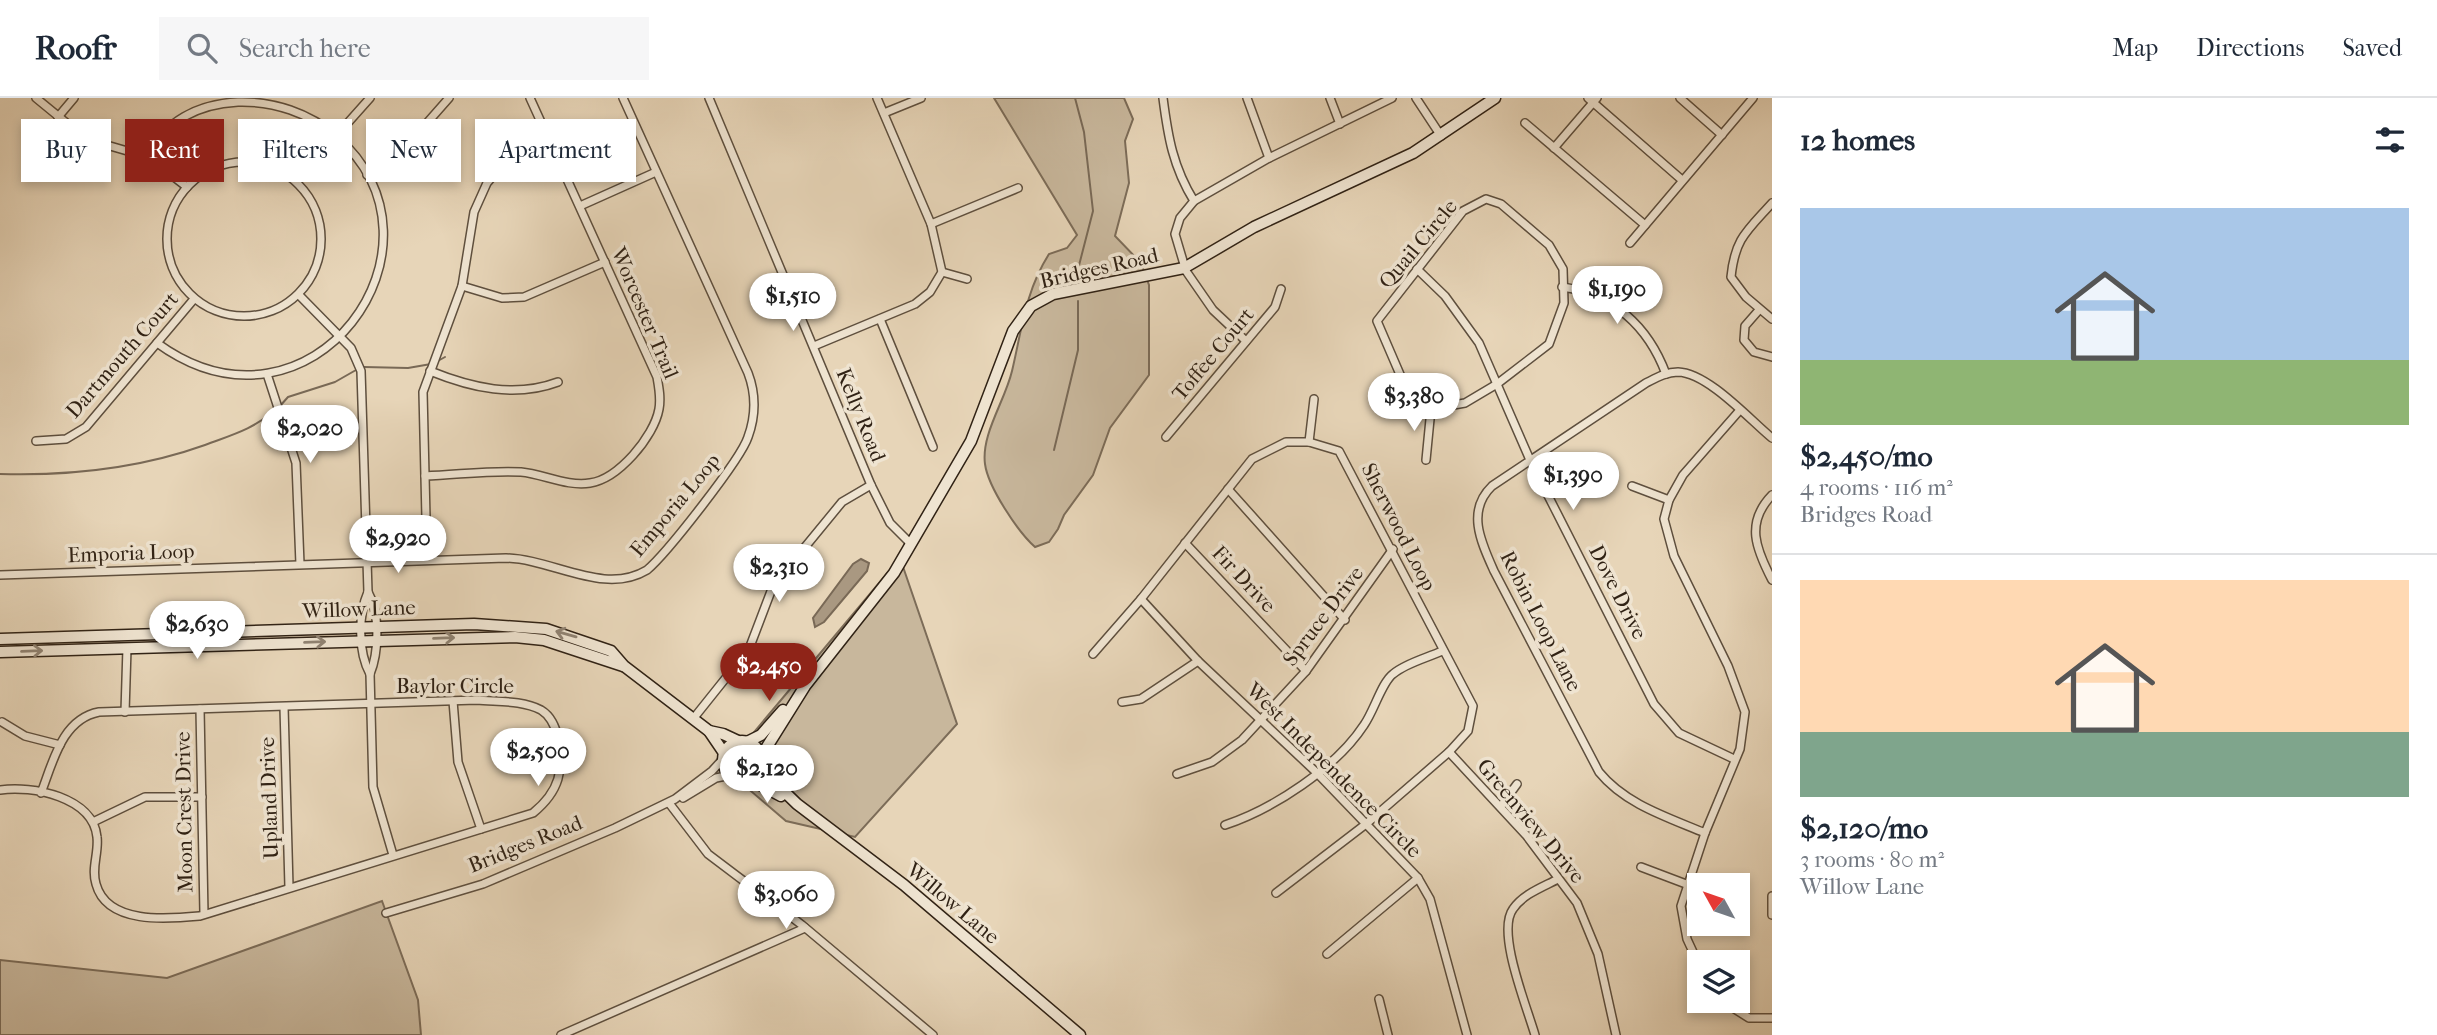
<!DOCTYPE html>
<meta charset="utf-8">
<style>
:root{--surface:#fff;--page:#f6f6f7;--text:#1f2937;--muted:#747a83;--line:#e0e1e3;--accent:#8f2418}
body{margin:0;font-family:"IM FELL French Canon",serif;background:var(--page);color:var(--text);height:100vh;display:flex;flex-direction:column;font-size:26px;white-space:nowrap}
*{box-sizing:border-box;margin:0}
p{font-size:23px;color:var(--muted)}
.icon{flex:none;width:38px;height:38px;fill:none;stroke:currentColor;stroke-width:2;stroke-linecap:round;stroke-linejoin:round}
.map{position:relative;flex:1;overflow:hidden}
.sheet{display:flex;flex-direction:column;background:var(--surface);width:665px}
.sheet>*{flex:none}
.guide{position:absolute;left:21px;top:21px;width:665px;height:63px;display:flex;gap:14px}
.needle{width:46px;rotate:310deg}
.buttons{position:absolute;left:1687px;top:775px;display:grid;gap:14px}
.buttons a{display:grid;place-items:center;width:63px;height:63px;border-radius:0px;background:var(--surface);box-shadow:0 4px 10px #0003;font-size:35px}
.price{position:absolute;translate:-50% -60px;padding:0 16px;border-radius:24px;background:#fff;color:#222;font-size:23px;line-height:46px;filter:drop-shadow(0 2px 4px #0008)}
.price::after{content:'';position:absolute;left:50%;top:42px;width:21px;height:16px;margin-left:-10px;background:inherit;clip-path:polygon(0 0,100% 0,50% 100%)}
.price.current{background:var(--accent);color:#fff}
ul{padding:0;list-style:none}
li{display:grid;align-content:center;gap:14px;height:371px;padding:0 28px}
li+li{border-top:2px solid var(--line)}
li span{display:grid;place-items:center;height:217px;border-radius:0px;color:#555}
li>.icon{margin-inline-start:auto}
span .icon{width:126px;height:126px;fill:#fffc;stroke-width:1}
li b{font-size:30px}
h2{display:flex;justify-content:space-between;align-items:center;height:84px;padding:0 28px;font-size:30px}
.chip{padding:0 24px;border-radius:0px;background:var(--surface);box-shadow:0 4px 10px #0003;font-size:24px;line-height:63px}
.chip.current{background:var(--accent);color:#fff}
header{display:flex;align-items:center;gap:42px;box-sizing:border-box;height:98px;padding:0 35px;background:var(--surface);border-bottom:2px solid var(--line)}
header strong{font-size:33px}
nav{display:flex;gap:38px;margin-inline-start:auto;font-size:24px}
.search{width:490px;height:63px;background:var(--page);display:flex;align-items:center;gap:18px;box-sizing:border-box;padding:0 24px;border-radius:0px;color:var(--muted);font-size:26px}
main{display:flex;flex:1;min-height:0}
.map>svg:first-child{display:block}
.green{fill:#c8b79c;stroke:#7c6c58;stroke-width:2}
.water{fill:#a99881;stroke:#796956;stroke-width:2}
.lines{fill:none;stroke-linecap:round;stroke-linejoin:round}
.stream{stroke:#796956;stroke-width:2}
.street-casing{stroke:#5e4f3e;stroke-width:10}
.secondary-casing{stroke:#302215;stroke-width:13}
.street{stroke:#efe4d1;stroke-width:7}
.secondary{stroke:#efe4d1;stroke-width:10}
.oneway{stroke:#908373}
.labels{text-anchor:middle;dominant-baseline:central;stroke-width:7;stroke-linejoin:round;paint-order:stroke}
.street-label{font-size:21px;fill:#302215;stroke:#efe4d1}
</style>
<header>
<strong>Roofr</strong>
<div class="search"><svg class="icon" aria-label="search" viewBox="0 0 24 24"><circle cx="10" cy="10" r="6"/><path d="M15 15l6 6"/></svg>Search here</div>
<nav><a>Map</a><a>Directions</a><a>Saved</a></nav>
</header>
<main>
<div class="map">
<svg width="1772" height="937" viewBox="0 0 1772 937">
<rect width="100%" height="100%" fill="#e7d5b8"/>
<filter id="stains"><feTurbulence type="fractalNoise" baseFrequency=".00286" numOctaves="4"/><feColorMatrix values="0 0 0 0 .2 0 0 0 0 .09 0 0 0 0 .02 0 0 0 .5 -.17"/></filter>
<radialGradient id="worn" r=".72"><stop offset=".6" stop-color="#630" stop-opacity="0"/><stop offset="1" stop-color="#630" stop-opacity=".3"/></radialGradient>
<g class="green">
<path d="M994 0H1124L1133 21 1125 43 1129 85 1115 138 1141 165 1149 187V277L1110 330 1093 377 1064 417 1058 431 1049 444 1035 449C1018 434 988 389 985 366 981 336 1005 303 1012 273 1022 231 1025 194 1049 156L1067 150 1077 137Z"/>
<polygon points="900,460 957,626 855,739 786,723 724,670"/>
<polygon points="382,803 418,902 421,937 0,937 0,862 167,880"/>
</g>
<polygon class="water" points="861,461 869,465 867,473 824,524 815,529 813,520 853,466"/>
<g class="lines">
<g class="stream">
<polyline points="1075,0 1084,34 1093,113 1076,179"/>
<polyline points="436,264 445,259"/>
<polyline points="364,269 408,270 431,266"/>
<polyline points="280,308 288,299 335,284 356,272"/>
<polyline points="1054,352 1078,252 1078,203"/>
<path d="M0 376C71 378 138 371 205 347 234 336 251 332 276 312"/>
</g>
<g class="street-casing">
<g id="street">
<polyline points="36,0 86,41 148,59 187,89"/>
<polyline points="709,0 871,387 890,425 911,446"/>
<path d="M1163 0C1168 39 1173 69 1194 103"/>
<polyline points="1247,0 1269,60"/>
<polyline points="1330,0 1340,26"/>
<polyline points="1416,0 1441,38"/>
<polyline points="1588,0 1682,82"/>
<polyline points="1680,0 1722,37"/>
<polyline points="884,15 921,0"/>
<polyline points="58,19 74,0"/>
<polyline points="1525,25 1645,127"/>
<polyline points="1554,50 1597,0"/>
<path d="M148 59C164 23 198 6 238 4 274 3 309 15 336 38 463 147 311 357 157 245"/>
<circle cx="244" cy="141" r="77"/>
<polyline points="367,77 397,59 449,0"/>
<polyline points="296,83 370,0"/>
<polygon points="1486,101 1501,106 1549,147 1563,171 1564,205 1549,246 1497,286 1465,305 1431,311 1411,302 1377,223 1463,113"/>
<path d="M1772 105C1747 133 1735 140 1731 179L1746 199 1772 221"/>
<polyline points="580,108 656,74"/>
<polyline points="931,126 1018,90"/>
<polyline points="1630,145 1753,0"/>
<polyline points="1417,171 1445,198 1479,245 1530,362 1654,606 1679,635 1734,661"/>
<polyline points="942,174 967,181"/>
<polyline points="462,188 502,200 524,199 605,164"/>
<path d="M1562 189C1613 196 1648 228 1666 276"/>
<path d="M299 197 351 250 361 273 368 494C358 517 358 554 370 576"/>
<polyline points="1759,212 1745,228 1744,242 1754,254 1772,259"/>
<polyline points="880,221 933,349"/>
<polyline points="1246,243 1213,212 1186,173 1175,136 1180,120 1194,103 1269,60 1392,0"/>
<polyline points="814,248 915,206 930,194 942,174 931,126 877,0"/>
<path d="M430 273C472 290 515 300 558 284"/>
<polyline points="267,276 296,365 300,466"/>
<polyline points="1166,339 1275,209 1281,191"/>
<polyline points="36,343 66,341 86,329 194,201"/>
<polyline points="1309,344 1314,301"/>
<polyline points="1426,362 1431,311"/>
<path d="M425 378C457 377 490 372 521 374 543 376 568 389 590 385 618 381 654 339 659 311 661 300 659 290 657 279L530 0"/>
<polyline points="1632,388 1669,402"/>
<polyline points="1228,391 1345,522"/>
<path d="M1772 397C1745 425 1756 451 1772 482"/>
<polyline points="1185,445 1306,573"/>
<polyline points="427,462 423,294 462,188 474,114 487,85 499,71 514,59 549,42"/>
<path d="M0 477 506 460C553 461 604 498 647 472 667 455 741 361 748 339 756 317 756 296 748 275L623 0"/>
<path d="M368 494C380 515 379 554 370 576L373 689 393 757"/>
<polyline points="1141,501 1198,563 1317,675 1418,780 1430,801 1467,937"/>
<polyline points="1093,556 1141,501 1252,361 1286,344 1309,344 1339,353 1473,608 1468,633 1449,654 1366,726 1276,795"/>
<polyline points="453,603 458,664 481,731"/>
<polyline points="1122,604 1141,601 1198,563"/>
<polyline points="284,609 289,789"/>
<polyline points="200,611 204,816"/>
<polyline points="125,614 127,550"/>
<polyline points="693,621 749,551 773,488 842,404 871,387"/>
<polyline points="2,624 25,638 60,647"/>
<polyline points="1449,654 1526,737 1577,805 1598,856 1616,937"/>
<polyline points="1177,676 1212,664 1242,642 1306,573 1393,451"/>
<path d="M0 692C32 687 93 699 97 739 99 755 91 770 96 786 107 827 168 821 200 818L533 715C560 693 564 672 558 639 555 628 551 618 541 612 522 602 497 604 477 602L99 614C62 621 53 664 41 695"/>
<polyline points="683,700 716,680 731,677"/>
<polyline points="669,705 708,756 802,827 933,937"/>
<polyline points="1501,708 1517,686"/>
<polyline points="93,724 145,699 202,699"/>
<path d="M1225 727C1273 711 1336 670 1364 627 1374 613 1382 584 1393 576 1406 565 1427 560 1442 553"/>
<path d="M1705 735C1667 719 1625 706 1599 674L1494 473C1481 444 1466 413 1492 388L1646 285C1656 280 1666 274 1678 274 1708 275 1749 321 1772 340"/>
<polyline points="1641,769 1686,786"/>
<polyline points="1772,798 1772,817"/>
<polyline points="386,815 483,786 615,730 675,701 712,673 723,661"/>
<polyline points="1327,856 1418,780"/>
<polyline points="1699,867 1687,841 1681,808 1705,735 1740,651 1745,614 1728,568 1674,458 1664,421 1669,402 1683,377 1740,312"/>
<polyline points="1379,901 1388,937"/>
<polyline points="1722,903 1749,920 1772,920"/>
<polyline points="561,937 805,830"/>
<path d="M1535 937C1527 909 1496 834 1513 811 1523 796 1543 789 1558 781"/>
</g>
</g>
<g class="secondary-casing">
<g id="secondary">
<polyline points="0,541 474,526 546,531 611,553 624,568 709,633 724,655"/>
<polyline points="0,554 515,539 544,542 623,568"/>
<polyline points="709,633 723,636 738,643"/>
<circle cx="742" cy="662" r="19"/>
<polyline points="747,644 761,637 783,612"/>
<polyline points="760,660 805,588 894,475 971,343 1013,233 1031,208 1053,196 1184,170 1254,129 1413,55 1495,0"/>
<polyline points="759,669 797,706 904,787 1080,937"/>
<polyline points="747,680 781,698"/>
</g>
</g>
<use href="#street" class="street"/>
<use href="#secondary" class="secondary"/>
</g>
<defs><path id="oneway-shaft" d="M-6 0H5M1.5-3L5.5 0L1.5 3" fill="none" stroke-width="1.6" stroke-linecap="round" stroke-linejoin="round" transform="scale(1.75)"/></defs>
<g class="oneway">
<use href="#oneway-shaft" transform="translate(566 536) rotate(-164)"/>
<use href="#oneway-shaft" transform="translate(444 540) rotate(-2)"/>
<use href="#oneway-shaft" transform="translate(315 544) rotate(-2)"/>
<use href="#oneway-shaft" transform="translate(32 553) rotate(-2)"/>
</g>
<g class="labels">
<g class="street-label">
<text transform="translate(1418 146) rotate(-50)">Quail Circle</text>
<text transform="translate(1099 170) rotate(-13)">Bridges Road</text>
<text transform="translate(645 215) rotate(67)">Worcester Trail</text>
<text transform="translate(1213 256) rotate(-50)">Toffee Court</text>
<text transform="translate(122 257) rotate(-49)">Dartmouth Court</text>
<text transform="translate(861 317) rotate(68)">Kelly Road</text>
<text transform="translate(675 407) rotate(-50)">Emporia Loop</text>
<text transform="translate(1399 429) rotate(63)">Sherwood Loop</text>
<text transform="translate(131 455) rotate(-2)">Emporia Loop</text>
<text transform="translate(1244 481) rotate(47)">Fir Drive</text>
<text transform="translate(1618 494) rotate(63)">Dove Drive</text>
<text transform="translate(359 511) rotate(-2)">Willow Lane</text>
<text transform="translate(1323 518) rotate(-53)">Spruce Drive</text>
<text transform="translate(1541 523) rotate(63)">Robin Loop Lane</text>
<text x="455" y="588">Baylor Circle</text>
<text transform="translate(1334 672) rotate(45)">West Independence Circle</text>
<text transform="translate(269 700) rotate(-92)">Upland Drive</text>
<text transform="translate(184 714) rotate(-91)">Moon Crest Drive</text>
<text transform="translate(1531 723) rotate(50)">Greenview Drive</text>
<text transform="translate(525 746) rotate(-22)">Bridges Road</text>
<text transform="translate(953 805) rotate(40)">Willow Lane</text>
</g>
</g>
<rect width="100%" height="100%" filter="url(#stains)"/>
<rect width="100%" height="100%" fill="url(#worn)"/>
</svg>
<div class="buttons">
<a><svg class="needle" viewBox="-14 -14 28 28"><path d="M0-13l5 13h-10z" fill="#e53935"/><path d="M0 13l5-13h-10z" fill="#747a83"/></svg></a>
<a><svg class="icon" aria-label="layers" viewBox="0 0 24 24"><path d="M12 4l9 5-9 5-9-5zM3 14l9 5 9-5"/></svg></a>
</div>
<b class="price" style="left:1617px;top:228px">$1,190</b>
<b class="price" style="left:793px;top:235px">$1,510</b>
<b class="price" style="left:1414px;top:335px">$3,380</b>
<b class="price" style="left:310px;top:367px">$2,020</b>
<b class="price" style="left:1573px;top:414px">$1,390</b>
<b class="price" style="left:398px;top:477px">$2,920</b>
<b class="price" style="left:779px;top:506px">$2,310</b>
<b class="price" style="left:197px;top:563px">$2,630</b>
<b class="price current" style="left:769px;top:605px">$2,450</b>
<b class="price" style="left:538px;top:690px">$2,500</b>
<b class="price" style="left:767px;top:707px">$2,120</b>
<b class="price" style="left:786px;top:833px">$3,060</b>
<div class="guide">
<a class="chip">Buy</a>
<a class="chip current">Rent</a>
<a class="chip">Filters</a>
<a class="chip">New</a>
<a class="chip">Apartment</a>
</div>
</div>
<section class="sheet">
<h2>12 homes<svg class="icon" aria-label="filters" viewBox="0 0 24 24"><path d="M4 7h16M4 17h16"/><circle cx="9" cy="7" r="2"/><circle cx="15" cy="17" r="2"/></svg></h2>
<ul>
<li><span style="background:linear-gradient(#a9c7e8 70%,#8fb573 0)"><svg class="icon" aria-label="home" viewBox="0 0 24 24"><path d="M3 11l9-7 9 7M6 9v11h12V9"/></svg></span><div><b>$2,450/mo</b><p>4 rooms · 116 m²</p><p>Bridges Road</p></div></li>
<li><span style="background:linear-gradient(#ffd9b3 70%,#7fa58c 0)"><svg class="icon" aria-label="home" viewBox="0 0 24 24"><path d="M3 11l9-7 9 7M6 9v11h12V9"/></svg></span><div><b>$2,120/mo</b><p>3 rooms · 80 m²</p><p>Willow Lane</p></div></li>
</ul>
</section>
</main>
